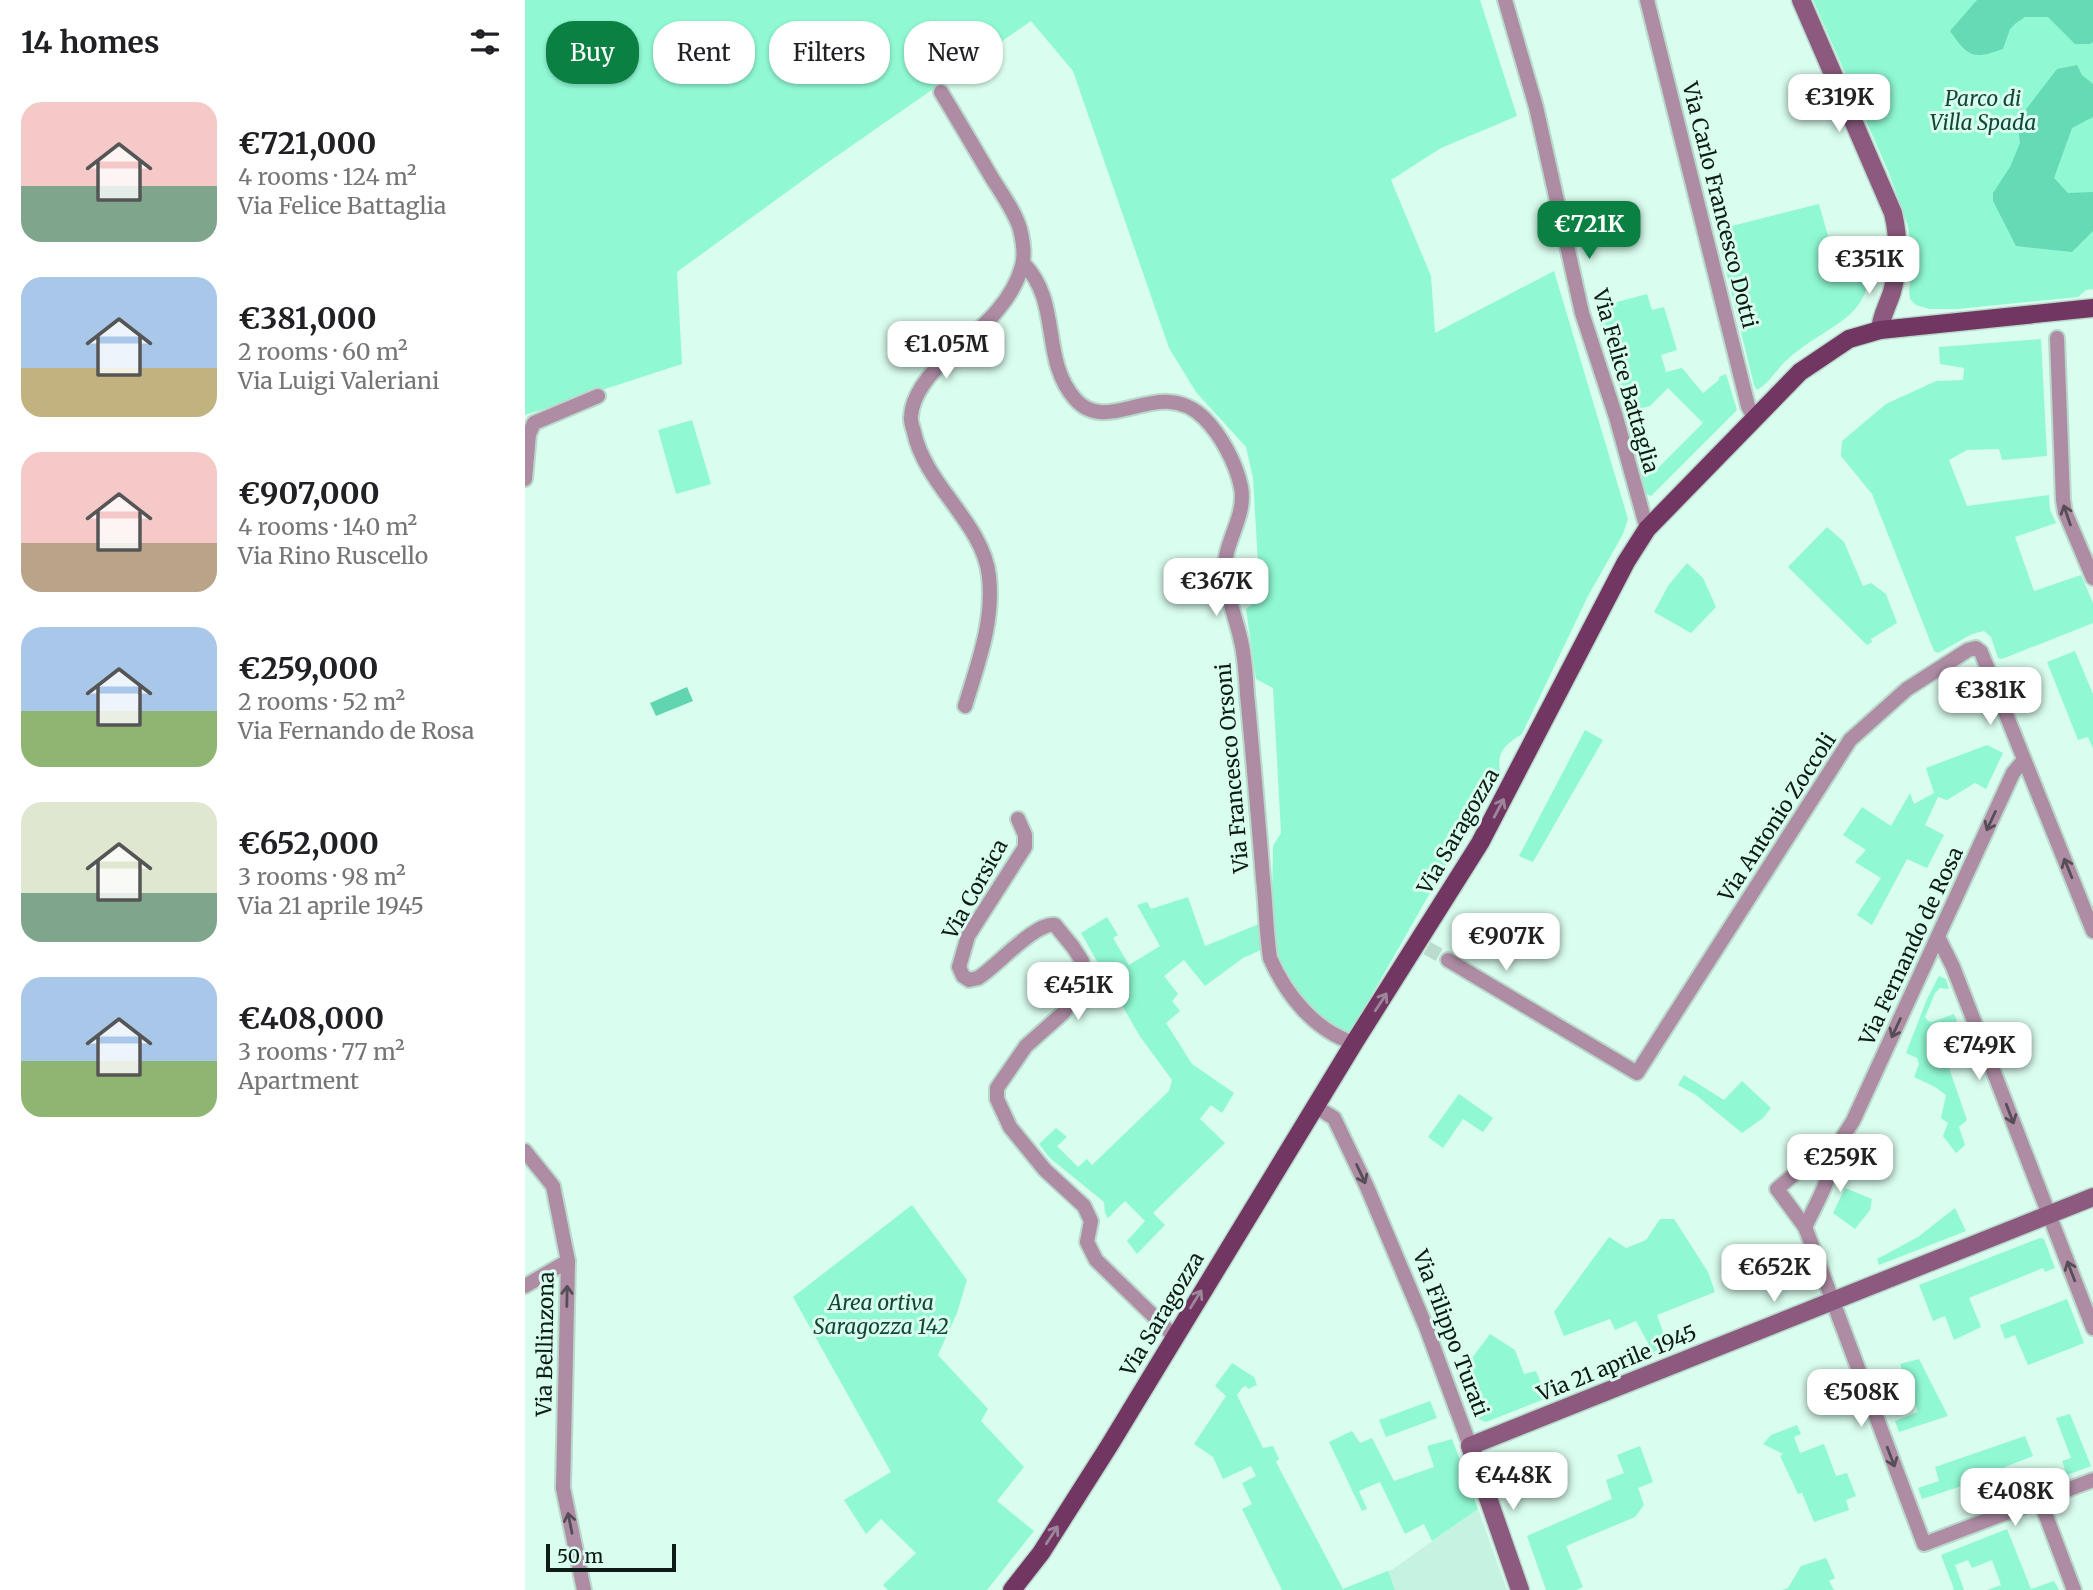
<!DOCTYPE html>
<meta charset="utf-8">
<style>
:root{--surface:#fff;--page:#f2f2f2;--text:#202124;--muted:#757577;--accent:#0b8043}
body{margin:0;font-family:Merriweather,serif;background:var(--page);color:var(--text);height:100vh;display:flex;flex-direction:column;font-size:26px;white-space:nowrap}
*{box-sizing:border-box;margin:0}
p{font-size:23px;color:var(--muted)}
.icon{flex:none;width:38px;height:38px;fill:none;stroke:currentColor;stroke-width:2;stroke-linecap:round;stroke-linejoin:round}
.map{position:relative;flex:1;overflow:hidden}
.side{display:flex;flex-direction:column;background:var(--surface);width:525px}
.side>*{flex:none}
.top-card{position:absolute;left:21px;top:21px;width:665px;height:63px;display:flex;gap:14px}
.scale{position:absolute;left:21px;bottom:18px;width:130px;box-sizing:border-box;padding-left:7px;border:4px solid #0e1b16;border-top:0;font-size:19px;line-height:24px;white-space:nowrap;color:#0e1b16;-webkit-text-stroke:5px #d9fdee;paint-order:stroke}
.price{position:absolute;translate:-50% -60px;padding:0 16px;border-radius:14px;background:#fff;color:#222;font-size:23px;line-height:46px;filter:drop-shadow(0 2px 4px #0008)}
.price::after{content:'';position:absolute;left:50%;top:42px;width:21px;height:16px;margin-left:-10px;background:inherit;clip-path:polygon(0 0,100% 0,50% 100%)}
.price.selected{background:var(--accent);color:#fff}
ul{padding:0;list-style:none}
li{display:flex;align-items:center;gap:21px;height:175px;padding:0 21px}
li span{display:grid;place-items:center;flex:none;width:196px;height:140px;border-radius:21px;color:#555}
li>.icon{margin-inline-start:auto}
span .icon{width:84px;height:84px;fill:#fffc;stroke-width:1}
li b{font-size:30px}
h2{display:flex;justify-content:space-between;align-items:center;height:84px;padding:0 21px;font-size:30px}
.pill{padding:0 24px;border-radius:28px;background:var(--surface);box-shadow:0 2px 5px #0004;font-size:24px;line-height:63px}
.pill.selected{background:var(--accent);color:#fff}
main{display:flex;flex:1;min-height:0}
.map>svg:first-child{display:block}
.built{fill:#c6f3e1}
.green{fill:#90f9d4}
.forest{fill:#66dab4}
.water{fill:#60d5af}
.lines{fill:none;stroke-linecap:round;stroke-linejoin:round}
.street-tunnel{stroke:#bbdbce;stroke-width:14;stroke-dasharray:14 7;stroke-linecap:butt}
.street-casing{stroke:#b9d9cb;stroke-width:18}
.secondary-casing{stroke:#b9d9cb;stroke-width:21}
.primary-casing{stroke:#b9d9cb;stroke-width:21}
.street{stroke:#ae8ca4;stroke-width:14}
.secondary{stroke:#8b5a7e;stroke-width:18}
.primary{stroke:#713662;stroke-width:18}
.oneway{stroke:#564e56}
.oneway2{stroke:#9b869a}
.labels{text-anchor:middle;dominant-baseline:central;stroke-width:6;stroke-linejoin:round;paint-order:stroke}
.park-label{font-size:21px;font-style:italic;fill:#134637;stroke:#d9fdee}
.street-label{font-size:21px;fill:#0e1b16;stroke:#d9fdee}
</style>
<main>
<section class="side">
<h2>14 homes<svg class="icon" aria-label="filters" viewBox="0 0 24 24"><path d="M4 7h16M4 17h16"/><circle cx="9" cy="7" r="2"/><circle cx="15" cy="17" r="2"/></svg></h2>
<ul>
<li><span style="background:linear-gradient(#f6c9c9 60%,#7fa58c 0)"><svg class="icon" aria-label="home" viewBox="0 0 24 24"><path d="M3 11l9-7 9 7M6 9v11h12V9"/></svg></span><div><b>€721,000</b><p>4 rooms · 124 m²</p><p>Via Felice Battaglia</p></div></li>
<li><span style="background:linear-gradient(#a9c7e8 65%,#c2b280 0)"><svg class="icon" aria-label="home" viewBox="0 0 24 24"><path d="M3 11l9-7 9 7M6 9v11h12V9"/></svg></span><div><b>€381,000</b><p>2 rooms · 60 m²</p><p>Via Luigi Valeriani</p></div></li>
<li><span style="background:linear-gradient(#f6c9c9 65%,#b9a48a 0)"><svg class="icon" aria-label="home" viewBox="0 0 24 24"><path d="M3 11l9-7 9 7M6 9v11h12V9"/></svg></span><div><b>€907,000</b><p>4 rooms · 140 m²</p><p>Via Rino Ruscello</p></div></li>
<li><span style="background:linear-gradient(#a9c7e8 60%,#8fb573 0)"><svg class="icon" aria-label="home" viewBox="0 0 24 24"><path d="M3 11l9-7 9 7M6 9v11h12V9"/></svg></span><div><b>€259,000</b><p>2 rooms · 52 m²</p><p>Via Fernando de Rosa</p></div></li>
<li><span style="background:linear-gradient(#dfe7d0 65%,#7fa58c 0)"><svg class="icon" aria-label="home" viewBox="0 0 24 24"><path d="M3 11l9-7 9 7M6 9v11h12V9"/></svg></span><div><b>€652,000</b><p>3 rooms · 98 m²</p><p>Via 21 aprile 1945</p></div></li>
<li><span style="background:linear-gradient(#a9c7e8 60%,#8fb573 0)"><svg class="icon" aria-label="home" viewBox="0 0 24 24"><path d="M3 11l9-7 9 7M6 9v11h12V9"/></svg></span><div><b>€408,000</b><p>3 rooms · 77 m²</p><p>Apartment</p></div></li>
</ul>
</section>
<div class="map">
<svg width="1568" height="1590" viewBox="0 0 1568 1590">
<rect width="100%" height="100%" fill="#d9fdee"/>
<polygon class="built" points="953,1509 982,1590 816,1590 868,1569"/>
<g class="green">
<path d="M0 0H955L992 116 916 148 866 180 906 276 910 333 1029 271 1103 519 1098 534 1063 596 997 734C982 743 971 752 975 770L824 1035C796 1017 769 996 755 966 744 943 748 874 748 846L756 833 748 688 731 679 721 609 735 598 728 478 721 447 671 392 644 348 548 71 506 21 296 167 152 272 157 364 0 415Z"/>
<polygon points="1288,0 1568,0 1568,289 1561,290 1553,297 1432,309 1405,309 1391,305 1385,299 1384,290 1388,263 1383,226 1364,173"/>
<path d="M1294 204 1303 236 1306 235 1311 251 1343 243C1354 320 1310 318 1263 359 1252 368 1245 383 1232 390L1229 385 1191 230Z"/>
<polygon points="1122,294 1127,310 1139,307 1152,350 1136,355 1141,372 1157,368 1178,393 1194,380 1194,377 1201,374 1212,410 1126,496 1121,494 1116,475 1120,471 1124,472 1128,468 1131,470 1178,423 1143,388 1125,406 1102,412 1070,308"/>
<polygon points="1516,339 1522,456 1477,460 1474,449 1442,450 1424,460 1442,506 1524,495 1525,510 1531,523 1490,537 1509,591 1556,575 1568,603 1568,623 1477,659 1473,658 1466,637 1459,631 1447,634 1413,653 1409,651 1347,494 1316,456 1317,441 1361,404 1411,381 1438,380 1439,368 1415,364 1414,347"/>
<polygon points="167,420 186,484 151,494 133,430"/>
<polygon points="1302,527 1319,542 1338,586 1346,583 1361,594 1372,623 1346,639 1347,642 1342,645 1263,567"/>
<polygon points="1162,563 1178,578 1191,607 1166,633 1129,612 1143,586"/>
<polygon points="1550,651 1568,694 1568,749 1563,737 1553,740 1522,662"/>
<polygon points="1060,730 1078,740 1008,862 994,856"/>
<polygon points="1462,745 1478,753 1461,789 1450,783 1422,800 1413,797 1400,825 1419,835 1402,868 1382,859 1347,925 1332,915 1356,878 1330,862 1341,850 1318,835 1337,807 1366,826 1385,793 1389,804 1409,793 1401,768"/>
<polygon points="663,897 680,946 734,924 738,949 718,958 680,986 659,960 639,976 653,994 647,1001 655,1011 641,1023 667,1064 709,1093 697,1113 686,1105 675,1119 700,1143 628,1213 640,1225 612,1254 602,1241 620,1221 600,1201 583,1218 580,1213 579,1202 525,1158 514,1144 531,1128 542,1137 532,1146 553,1167 562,1159 567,1165 644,1091 647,1080 614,1035 556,933 582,917 593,935 588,938 604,965 635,946 612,905 622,902 626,909"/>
<polygon points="1414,976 1421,979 1424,989 1415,988 1410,993 1400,1017 1403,1021 1407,1022 1429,1014 1432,1021 1404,1034 1415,1060 1438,1051 1441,1059 1424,1068 1442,1120 1434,1127 1440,1145 1431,1153 1418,1136 1423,1123 1416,1118 1421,1095 1410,1087 1389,1077 1394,1064 1392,1058 1381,1053 1402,999"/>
<polygon points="1159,1075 1199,1100 1217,1081 1246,1108 1238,1118 1217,1133 1171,1095 1153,1085"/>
<polygon points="934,1094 968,1118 958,1132 938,1119 918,1148 903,1137"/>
<polygon points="1320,1188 1347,1199 1345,1210 1330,1229 1308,1213"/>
<polygon points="387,1205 442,1280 432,1313 413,1355 463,1409 456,1421 499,1467 472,1501 509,1531 462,1590 363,1590 358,1585 391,1553 356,1519 341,1534 319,1500 366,1472 268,1297"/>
<polygon points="1430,1208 1441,1231 1354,1265 1352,1259 1393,1237"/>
<polygon points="1135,1219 1149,1219 1183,1272 1190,1292 1132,1315 1143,1346 1128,1352 1111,1321 1090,1330 1085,1319 1039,1336 1029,1312 1084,1237 1101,1248 1121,1240"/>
<polygon points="1515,1238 1519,1239 1530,1268 1520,1272 1518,1268 1444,1298 1456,1327 1429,1340 1420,1316 1408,1321 1394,1285"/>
<polygon points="1542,1299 1559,1343 1503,1365 1490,1335 1480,1339 1475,1325"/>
<polygon points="965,1334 990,1350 999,1374 1011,1371 1022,1398 961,1422 951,1418 935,1374"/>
<polygon points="1394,1359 1423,1416 1374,1432 1370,1421 1393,1412 1375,1364"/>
<polygon points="707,1363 729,1377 732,1385 723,1389 721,1386 717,1388 712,1395 738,1448 748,1446 754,1459 751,1462 818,1589 863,1571 870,1590 757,1590 717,1509 727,1504 717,1483 731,1476 726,1466 698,1479 688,1457 669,1444 701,1396 690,1386"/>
<polygon points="905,1401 912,1418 861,1437 854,1420"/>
<polygon points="1545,1414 1566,1466 1542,1475 1537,1461 1546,1458 1531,1418"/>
<polygon points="1272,1425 1276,1434 1269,1437 1275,1453 1299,1444 1311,1476 1322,1473 1331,1496 1321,1500 1324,1510 1289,1522 1277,1493 1273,1494 1255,1456 1258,1454 1238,1444 1246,1435"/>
<polygon points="827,1431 835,1443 847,1438 869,1481 909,1467 902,1446 927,1439 953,1509 907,1541 899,1524 880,1534 855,1482 834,1491 842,1509 837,1511 804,1442"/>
<polygon points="1500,1436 1508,1456 1457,1476 1455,1474 1439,1481 1440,1485 1397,1499 1393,1488 1414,1481 1410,1467"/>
<polygon points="1115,1446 1128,1482 1113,1488 1119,1505 1110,1517 1041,1546 1058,1587 1051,1590 1021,1590 1002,1536 1087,1499 1081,1480 1099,1473 1092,1455"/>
<polygon points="1482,1529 1506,1589 1529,1581 1534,1590 1462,1590 1476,1585 1467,1560 1447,1568 1443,1560 1430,1565 1439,1590 1427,1590 1429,1589 1416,1555"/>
<polygon points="1301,1558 1310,1578 1304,1581 1309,1590 1257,1590 1263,1588 1276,1566"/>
</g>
<g class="forest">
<path d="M1452 0H1568V42L1565 44H1550L1523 17H1500L1491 23 1485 29 1478 49C1448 60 1443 57 1425 31Z"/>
<polygon points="1552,65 1557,75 1568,84 1568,117 1547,128 1529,178 1543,193 1568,192 1568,231 1547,252 1491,246 1468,201 1468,193 1485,167 1495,143 1493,127 1502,108 1532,69"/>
</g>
<polygon class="water" points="162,687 168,701 131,716 125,703"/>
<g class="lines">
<polyline class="street-tunnel" points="902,948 923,960"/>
<g class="street-casing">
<g id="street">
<polyline points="980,0 1011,107 1057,313 1091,417 1122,529"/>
<polyline points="1122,0 1223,406 1230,420"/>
<path d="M416 92C433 120 450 149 467 178 477 194 490 212 495 229 498 241 500 255 497 266 487 303 456 328 429 352 411 367 388 391 386 416 385 421 388 428 389 432 400 485 458 523 464 576 469 622 453 663 440 706"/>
<path d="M498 263C537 302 515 359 550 399 584 438 634 374 679 418 696 435 711 463 716 487 722 518 697 543 700 574 702 597 711 619 716 641 720 658 721 677 722 694 728 755 733 817 738 879 741 906 741 932 745 958 761 995 790 1031 829 1043"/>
<polyline points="1532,338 1538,500 1540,512 1568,578"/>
<polyline points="0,479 4,434 9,423 73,396"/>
<polyline points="1498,761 1488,773 1328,1121 1310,1149 1287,1159 1252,1189 1280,1227 1399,1544 1568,1480"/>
<path d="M493 819 500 835V847L443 936 434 967 438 976 444 980 453 978C471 967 510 922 530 925L548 947 557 961 558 980 553 990 538 1013 501 1046 472 1088V1099L485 1127 520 1170 559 1206 566 1221 562 1242 571 1260 649 1336"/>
<polyline points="1413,937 1428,967 1568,1328"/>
<polyline points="923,960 1112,1073 1325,740 1382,689 1443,650 1451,648 1456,652 1568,931"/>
<polyline points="791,1107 809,1118 842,1187 901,1327 945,1446"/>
<polyline points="0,1151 28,1186 43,1261 38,1488 59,1590"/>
<path d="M1280 1227C1292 1202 1307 1177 1310 1149"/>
<polyline points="0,1286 43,1261"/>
<polyline points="1515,1500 1549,1590"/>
</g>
</g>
<g class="secondary-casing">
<g id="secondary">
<path d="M1276 0 1368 213C1374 238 1374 267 1367 292 1363 305 1356 316 1355 330"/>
<polyline points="995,1590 945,1446 1568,1197"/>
</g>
</g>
<g class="primary-casing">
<polyline id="primary" points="487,1590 516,1553 584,1446 829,1043 955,843 1101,562 1122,529 1275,372 1324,339 1355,330 1568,308"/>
</g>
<use href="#street" class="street"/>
<use href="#secondary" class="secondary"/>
<use href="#primary" class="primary"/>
</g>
<defs><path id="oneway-shaft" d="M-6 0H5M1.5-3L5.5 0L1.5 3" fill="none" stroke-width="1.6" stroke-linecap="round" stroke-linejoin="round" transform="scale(1.75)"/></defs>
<g class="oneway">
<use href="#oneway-shaft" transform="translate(1542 515) rotate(-109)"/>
<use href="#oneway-shaft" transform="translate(1466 821) rotate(115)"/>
<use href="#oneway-shaft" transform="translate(1543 868) rotate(-112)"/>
<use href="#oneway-shaft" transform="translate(1371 1028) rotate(115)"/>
<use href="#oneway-shaft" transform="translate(1485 1114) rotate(69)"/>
<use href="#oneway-shaft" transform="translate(836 1174) rotate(65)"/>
<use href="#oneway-shaft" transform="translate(1546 1271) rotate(-111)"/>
<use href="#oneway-shaft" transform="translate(42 1296) rotate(-89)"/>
<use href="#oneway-shaft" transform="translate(1366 1457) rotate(69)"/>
<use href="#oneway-shaft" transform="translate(45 1523) rotate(-101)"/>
</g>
<g class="oneway2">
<use href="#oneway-shaft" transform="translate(974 808) rotate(-62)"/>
<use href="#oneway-shaft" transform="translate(856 1002) rotate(-57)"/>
<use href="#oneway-shaft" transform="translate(671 1299) rotate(-58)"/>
<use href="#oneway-shaft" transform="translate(527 1535) rotate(-57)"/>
</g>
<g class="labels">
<g class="park-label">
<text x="1458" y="98">Parco di<tspan x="1458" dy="24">Villa Spada</tspan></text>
<text x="356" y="1302">Area ortiva<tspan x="356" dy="24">Saragozza 142</tspan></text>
</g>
<g class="street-label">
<text transform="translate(1195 205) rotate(76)">Via Carlo Francesco Dotti</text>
<text transform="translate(1101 381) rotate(74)">Via Felice Battaglia</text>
<text transform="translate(707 768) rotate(-95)">Via Francesco Orsoni</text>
<text transform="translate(1252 817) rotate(-57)">Via Antonio Zoccoli</text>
<text transform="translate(933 831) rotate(-60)">Via Saragozza</text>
<text transform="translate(450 889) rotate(-61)">Via Corsica</text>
<text transform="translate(1386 946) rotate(-65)">Via Fernando de Rosa</text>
<text transform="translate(637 1314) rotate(-59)">Via Saragozza</text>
<text transform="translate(926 1333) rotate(69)">Via Filippo Turati</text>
<text transform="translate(20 1344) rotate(-89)">Via Bellinzona</text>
<text transform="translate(1092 1363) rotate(-22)">Via 21 aprile 1945</text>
</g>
</g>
</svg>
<div class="scale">50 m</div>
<b class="price" style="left:1314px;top:134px">€319K</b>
<b class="price selected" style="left:1064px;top:261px">€721K</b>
<b class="price" style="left:1344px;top:296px">€351K</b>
<b class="price" style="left:421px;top:381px">€1.05M</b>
<b class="price" style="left:691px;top:618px">€367K</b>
<b class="price" style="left:1465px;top:727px">€381K</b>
<b class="price" style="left:981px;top:973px">€907K</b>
<b class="price" style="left:553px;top:1022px">€451K</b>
<b class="price" style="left:1454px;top:1082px">€749K</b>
<b class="price" style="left:1315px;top:1194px">€259K</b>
<b class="price" style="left:1249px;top:1304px">€652K</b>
<b class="price" style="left:1336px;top:1429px">€508K</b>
<b class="price" style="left:988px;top:1512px">€448K</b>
<b class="price" style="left:1490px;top:1528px">€408K</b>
<div class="top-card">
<a class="pill selected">Buy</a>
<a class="pill">Rent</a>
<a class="pill">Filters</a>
<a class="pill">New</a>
</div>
</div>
</main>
